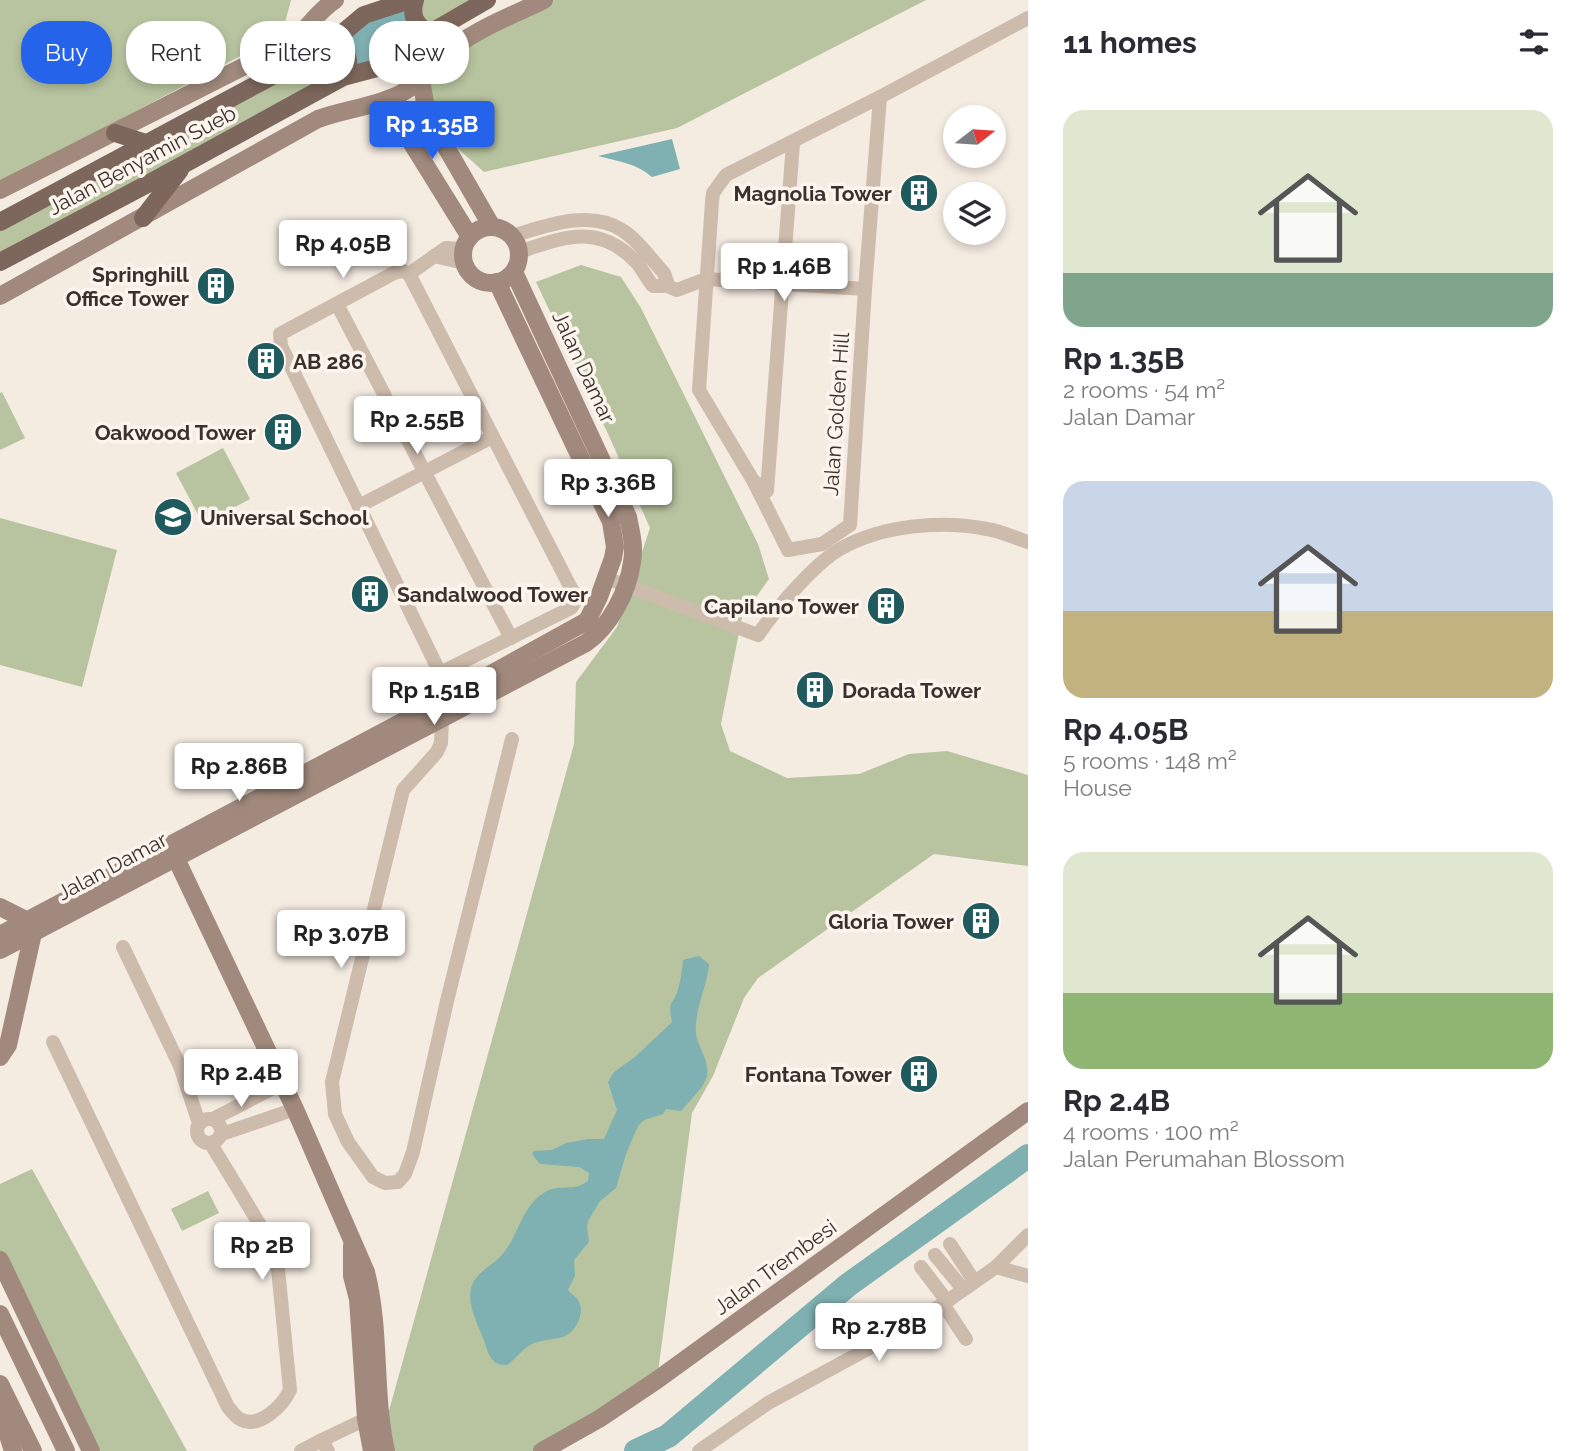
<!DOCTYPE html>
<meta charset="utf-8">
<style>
:root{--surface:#fff;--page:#f2f2f3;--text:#2b2b33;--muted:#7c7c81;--accent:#2563eb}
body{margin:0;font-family:Raleway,sans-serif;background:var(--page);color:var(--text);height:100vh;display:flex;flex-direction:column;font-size:26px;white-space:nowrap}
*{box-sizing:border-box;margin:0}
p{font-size:23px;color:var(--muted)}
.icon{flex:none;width:38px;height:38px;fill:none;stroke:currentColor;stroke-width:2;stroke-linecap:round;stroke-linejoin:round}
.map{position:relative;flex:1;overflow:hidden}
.details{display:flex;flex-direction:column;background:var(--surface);width:560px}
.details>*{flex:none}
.hud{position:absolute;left:21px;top:21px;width:665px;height:63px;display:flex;gap:14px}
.needle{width:46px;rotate:73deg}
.buttons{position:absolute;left:943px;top:105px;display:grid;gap:14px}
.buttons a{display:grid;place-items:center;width:63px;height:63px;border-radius:50%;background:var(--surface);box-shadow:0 4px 10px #0003;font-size:35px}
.price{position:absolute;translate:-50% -60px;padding:0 16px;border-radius:7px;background:#fff;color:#222;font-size:23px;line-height:46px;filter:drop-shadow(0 2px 4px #0008)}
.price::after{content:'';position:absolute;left:50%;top:42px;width:21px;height:16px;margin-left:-10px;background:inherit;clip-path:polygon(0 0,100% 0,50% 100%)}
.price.active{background:var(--accent);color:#fff}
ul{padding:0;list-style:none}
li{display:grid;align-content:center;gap:14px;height:371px;padding:0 35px}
li span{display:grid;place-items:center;height:217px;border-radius:21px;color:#555}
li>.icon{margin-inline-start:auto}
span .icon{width:126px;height:126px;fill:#fffc;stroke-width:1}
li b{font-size:30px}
h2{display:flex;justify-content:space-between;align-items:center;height:84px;padding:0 35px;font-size:30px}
.chip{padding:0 24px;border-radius:28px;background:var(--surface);box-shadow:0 4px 10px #0003;font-size:24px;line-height:63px}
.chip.active{background:var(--accent);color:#fff}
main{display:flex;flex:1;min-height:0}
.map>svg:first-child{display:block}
.green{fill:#b8c4a0}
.water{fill:#7fb0b2}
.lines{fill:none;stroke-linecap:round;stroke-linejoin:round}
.river{stroke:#7fb0b2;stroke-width:24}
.street{stroke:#cdbbac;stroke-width:14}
.secondary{stroke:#a18a7d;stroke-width:18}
.primary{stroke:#7d675c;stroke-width:18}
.labels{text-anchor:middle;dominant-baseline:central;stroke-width:7;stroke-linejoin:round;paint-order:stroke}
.street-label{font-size:21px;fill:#3b302b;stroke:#fbf5ee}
.poi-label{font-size:21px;font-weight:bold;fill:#3b302b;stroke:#fbf5ee;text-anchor:end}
</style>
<main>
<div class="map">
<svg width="1028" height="1451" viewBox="0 0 1028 1451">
<rect width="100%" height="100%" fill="#f4ebe1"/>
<g class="green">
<polygon points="0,0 291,0 282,34 0,183"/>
<polygon points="415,0 487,0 430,33"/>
<polygon points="544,0 926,0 677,128 484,172 436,129 422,93 434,66"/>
<polygon points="341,49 345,75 0,261 0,222"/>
<polygon points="581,265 621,277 641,308 758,544 769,579 742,617 721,724 730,751 787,778 859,774 909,754 947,751 1028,775 1028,866 934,854 758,978 744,998 713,1076 692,1113 657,1380 542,1451 386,1451 382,1436 574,744 576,682 617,627 650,528 609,436 536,282"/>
<polygon points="2,392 25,438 0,450 0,393"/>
<polygon points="223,448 250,499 203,524 176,473"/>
<polygon points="0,518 117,550 82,687 0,665"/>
<polygon points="32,1169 187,1451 90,1451 0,1261 0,1184"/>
<polygon points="208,1191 219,1213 182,1231 171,1209"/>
</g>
<g class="water">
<polygon points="410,0 430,33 364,73 344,52 345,30"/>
<path d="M672 139 680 169 652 177C636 163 617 161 598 156Z"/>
<path d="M699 956 709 964C707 988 694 1009 696 1034 698 1047 710 1062 707 1076 704 1088 689 1101 681 1111L666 1109 663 1114 644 1120 638 1126 626 1154 616 1188 600 1201 588 1221 587 1227 589 1242 574 1260 575 1276 568 1290C571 1294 577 1297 579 1302 585 1312 576 1332 565 1336 555 1340 543 1339 532 1344 522 1349 516 1359 507 1365 491 1366 488 1353 484 1340 478 1325 467 1305 471 1288 476 1272 489 1268 500 1257 519 1238 521 1204 547 1191 561 1184 573 1192 588 1181L589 1173 579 1167 540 1164 532 1154 534 1151 552 1150 566 1143 588 1139H604L617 1110 608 1082 614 1072 635 1057 672 1022C667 998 674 1006 678 989 681 980 682 970 683 960Z"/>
</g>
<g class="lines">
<polyline class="river" points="636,1451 668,1436 848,1285 1028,1156"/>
<g class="street">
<path d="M512 236C546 226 589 209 622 230 638 240 651 259 664 273L667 282 663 286H653C647 279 643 270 637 263 599 222 564 237 519 252"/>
<polyline points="434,256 464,263"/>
<polyline points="409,274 574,594 575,602 571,608 440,673 281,346 280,334 394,273 403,271 409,274 446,248 464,249"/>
<polyline points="665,285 677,290 706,279 865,289"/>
<polyline points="337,304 511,638"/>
<polyline points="754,482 788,550 822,544 850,525 865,289 880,97"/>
<polyline points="767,484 763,486 754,482 699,390 712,202 713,193 726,175 880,97 1028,18"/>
<polyline points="767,491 793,143"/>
<polyline points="359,506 492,437"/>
<path d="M606 578 758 635C775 610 814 564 840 549 882 525 940 520 987 529 1001 531 1015 538 1028 542"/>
<polyline points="442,719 441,743 437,752 403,790 332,1082 335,1114 348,1142 373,1177 385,1183 398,1182 405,1174 413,1152 447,1001 512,739"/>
<polyline points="123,947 180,1066 199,1123"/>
<path d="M53 1042 228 1407C232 1411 235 1417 240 1419 259 1430 283 1405 290 1390L278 1269 260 1225 211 1144"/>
<circle cx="209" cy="1131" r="12"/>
<polyline points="213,1119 283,1083"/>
<polyline points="222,1134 295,1109"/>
<polyline points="950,1244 974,1281"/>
<polyline points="935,1255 963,1289"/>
<polyline points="921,1267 947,1301"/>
<polyline points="996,1267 1028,1276"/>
<polyline points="943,1304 966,1339"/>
<polyline points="322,1440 366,1419"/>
<polyline points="301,1451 322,1440 328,1451"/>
<polyline points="699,1451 768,1403 895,1334 943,1304 996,1267 1028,1235"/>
</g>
<g class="secondary">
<polyline points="421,80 427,114 492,227"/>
<polyline points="375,105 388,111 403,129 470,237"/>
<path d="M0 190 292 42C307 29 318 11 335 0"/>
<circle cx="491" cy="255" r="28"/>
<path d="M0 296 318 119C345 109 374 107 400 94 423 82 436 60 457 45 483 26 516 14 544 0"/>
<path d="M171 848 295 1109 366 1272C381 1331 373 1392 386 1451"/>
<polyline points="0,907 28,921"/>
<polyline points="0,935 451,696 587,621 599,597 613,558 615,547 611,522 497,282"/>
<path d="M0 950 586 643C610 626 628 592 632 562 635 547 631 532 628 517L514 272"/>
<polyline points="0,1057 8,1045 33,933"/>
<polyline points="352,1246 352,1276 358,1299 366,1419 372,1451"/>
<polyline points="0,1260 91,1451"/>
<polyline points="0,1314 66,1451"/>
<polyline points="0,1384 33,1451"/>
<polyline points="0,1410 13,1451"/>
<polyline points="542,1451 599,1419 657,1380 1028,1111"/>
</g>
<g class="primary">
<path d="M415 0C410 16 416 26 430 33"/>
<path d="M327 46C346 46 354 61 343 77"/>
<polyline points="115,133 149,144"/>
<polyline points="143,218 180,170"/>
<polyline points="0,222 291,66 327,46 364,15 410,0"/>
<polyline points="0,262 155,180 343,77 392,64 430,33 487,0"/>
</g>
</g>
<defs>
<g id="building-disc" transform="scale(2.0125)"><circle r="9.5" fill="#1f5a5e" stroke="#fbf5ee"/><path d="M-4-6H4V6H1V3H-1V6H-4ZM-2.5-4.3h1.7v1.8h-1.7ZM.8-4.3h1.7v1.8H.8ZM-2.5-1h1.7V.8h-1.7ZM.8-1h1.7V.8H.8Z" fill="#fff"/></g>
<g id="school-disc" transform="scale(2.0125)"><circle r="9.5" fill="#1f5a5e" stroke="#fbf5ee"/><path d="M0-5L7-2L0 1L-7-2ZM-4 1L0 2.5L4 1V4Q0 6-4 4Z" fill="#fff"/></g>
</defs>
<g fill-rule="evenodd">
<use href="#building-disc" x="919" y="193"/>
<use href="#building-disc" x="216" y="286"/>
<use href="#building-disc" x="266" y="361"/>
<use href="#building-disc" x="283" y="432"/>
<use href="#school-disc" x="173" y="517"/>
<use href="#building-disc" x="370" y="594"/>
<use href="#building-disc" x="886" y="606"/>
<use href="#building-disc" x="815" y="690"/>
<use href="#building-disc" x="981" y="921"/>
<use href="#building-disc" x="919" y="1074"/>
</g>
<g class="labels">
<g class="street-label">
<text transform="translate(142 160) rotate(-28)">Jalan Benyamin Sueb</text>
<text transform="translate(584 367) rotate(65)">Jalan Damar</text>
<text transform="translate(836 414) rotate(-86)">Jalan Golden Hill</text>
<text transform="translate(112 866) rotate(-28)">Jalan Damar</text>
<text transform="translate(775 1267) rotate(-36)">Jalan Trembesi</text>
</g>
<g class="poi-label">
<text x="892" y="193">Magnolia Tower</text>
<text x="189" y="274">Springhill<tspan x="189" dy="24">Office Tower</tspan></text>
<text x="293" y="361" text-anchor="start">AB 286</text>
<text x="256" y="432">Oakwood Tower</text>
<text x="200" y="517" text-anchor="start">Universal School</text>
<text x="397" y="594" text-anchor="start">Sandalwood Tower</text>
<text x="859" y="606">Capilano Tower</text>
<text x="842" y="690" text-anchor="start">Dorada Tower</text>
<text x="954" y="921">Gloria Tower</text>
<text x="892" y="1074">Fontana Tower</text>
</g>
</g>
</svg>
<div class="buttons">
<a><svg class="needle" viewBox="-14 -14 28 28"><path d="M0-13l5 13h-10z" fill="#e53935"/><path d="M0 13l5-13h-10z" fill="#7c7c81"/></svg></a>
<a><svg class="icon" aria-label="layers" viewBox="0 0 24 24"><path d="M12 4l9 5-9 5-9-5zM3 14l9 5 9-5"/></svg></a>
</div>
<b class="price active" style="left:432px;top:161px">Rp 1.35B</b>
<b class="price" style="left:343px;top:280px">Rp 4.05B</b>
<b class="price" style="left:784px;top:303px">Rp 1.46B</b>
<b class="price" style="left:417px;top:456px">Rp 2.55B</b>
<b class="price" style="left:608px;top:519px">Rp 3.36B</b>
<b class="price" style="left:434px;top:727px">Rp 1.51B</b>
<b class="price" style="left:239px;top:803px">Rp 2.86B</b>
<b class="price" style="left:341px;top:970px">Rp 3.07B</b>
<b class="price" style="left:241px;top:1109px">Rp 2.4B</b>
<b class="price" style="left:262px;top:1282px">Rp 2B</b>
<b class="price" style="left:879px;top:1363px">Rp 2.78B</b>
<div class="hud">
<a class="chip active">Buy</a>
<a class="chip">Rent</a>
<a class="chip">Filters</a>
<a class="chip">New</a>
</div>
</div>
<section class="details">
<h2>11 homes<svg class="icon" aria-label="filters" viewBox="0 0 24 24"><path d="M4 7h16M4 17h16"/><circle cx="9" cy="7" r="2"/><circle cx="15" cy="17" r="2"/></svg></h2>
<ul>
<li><span style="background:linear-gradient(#dfe7d0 75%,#7fa58c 0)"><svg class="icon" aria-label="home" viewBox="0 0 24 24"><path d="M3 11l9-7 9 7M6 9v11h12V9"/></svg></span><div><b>Rp 1.35B</b><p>2 rooms · 54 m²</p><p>Jalan Damar</p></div></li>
<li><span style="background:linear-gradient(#c9d6e8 60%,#c2b280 0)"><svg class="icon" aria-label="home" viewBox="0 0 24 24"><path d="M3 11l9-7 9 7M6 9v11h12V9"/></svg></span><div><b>Rp 4.05B</b><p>5 rooms · 148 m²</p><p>House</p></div></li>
<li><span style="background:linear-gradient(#dfe7d0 65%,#8fb573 0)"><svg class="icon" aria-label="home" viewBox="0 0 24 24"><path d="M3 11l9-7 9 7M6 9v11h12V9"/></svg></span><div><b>Rp 2.4B</b><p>4 rooms · 100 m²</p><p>Jalan Perumahan Blossom</p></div></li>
</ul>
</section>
</main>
